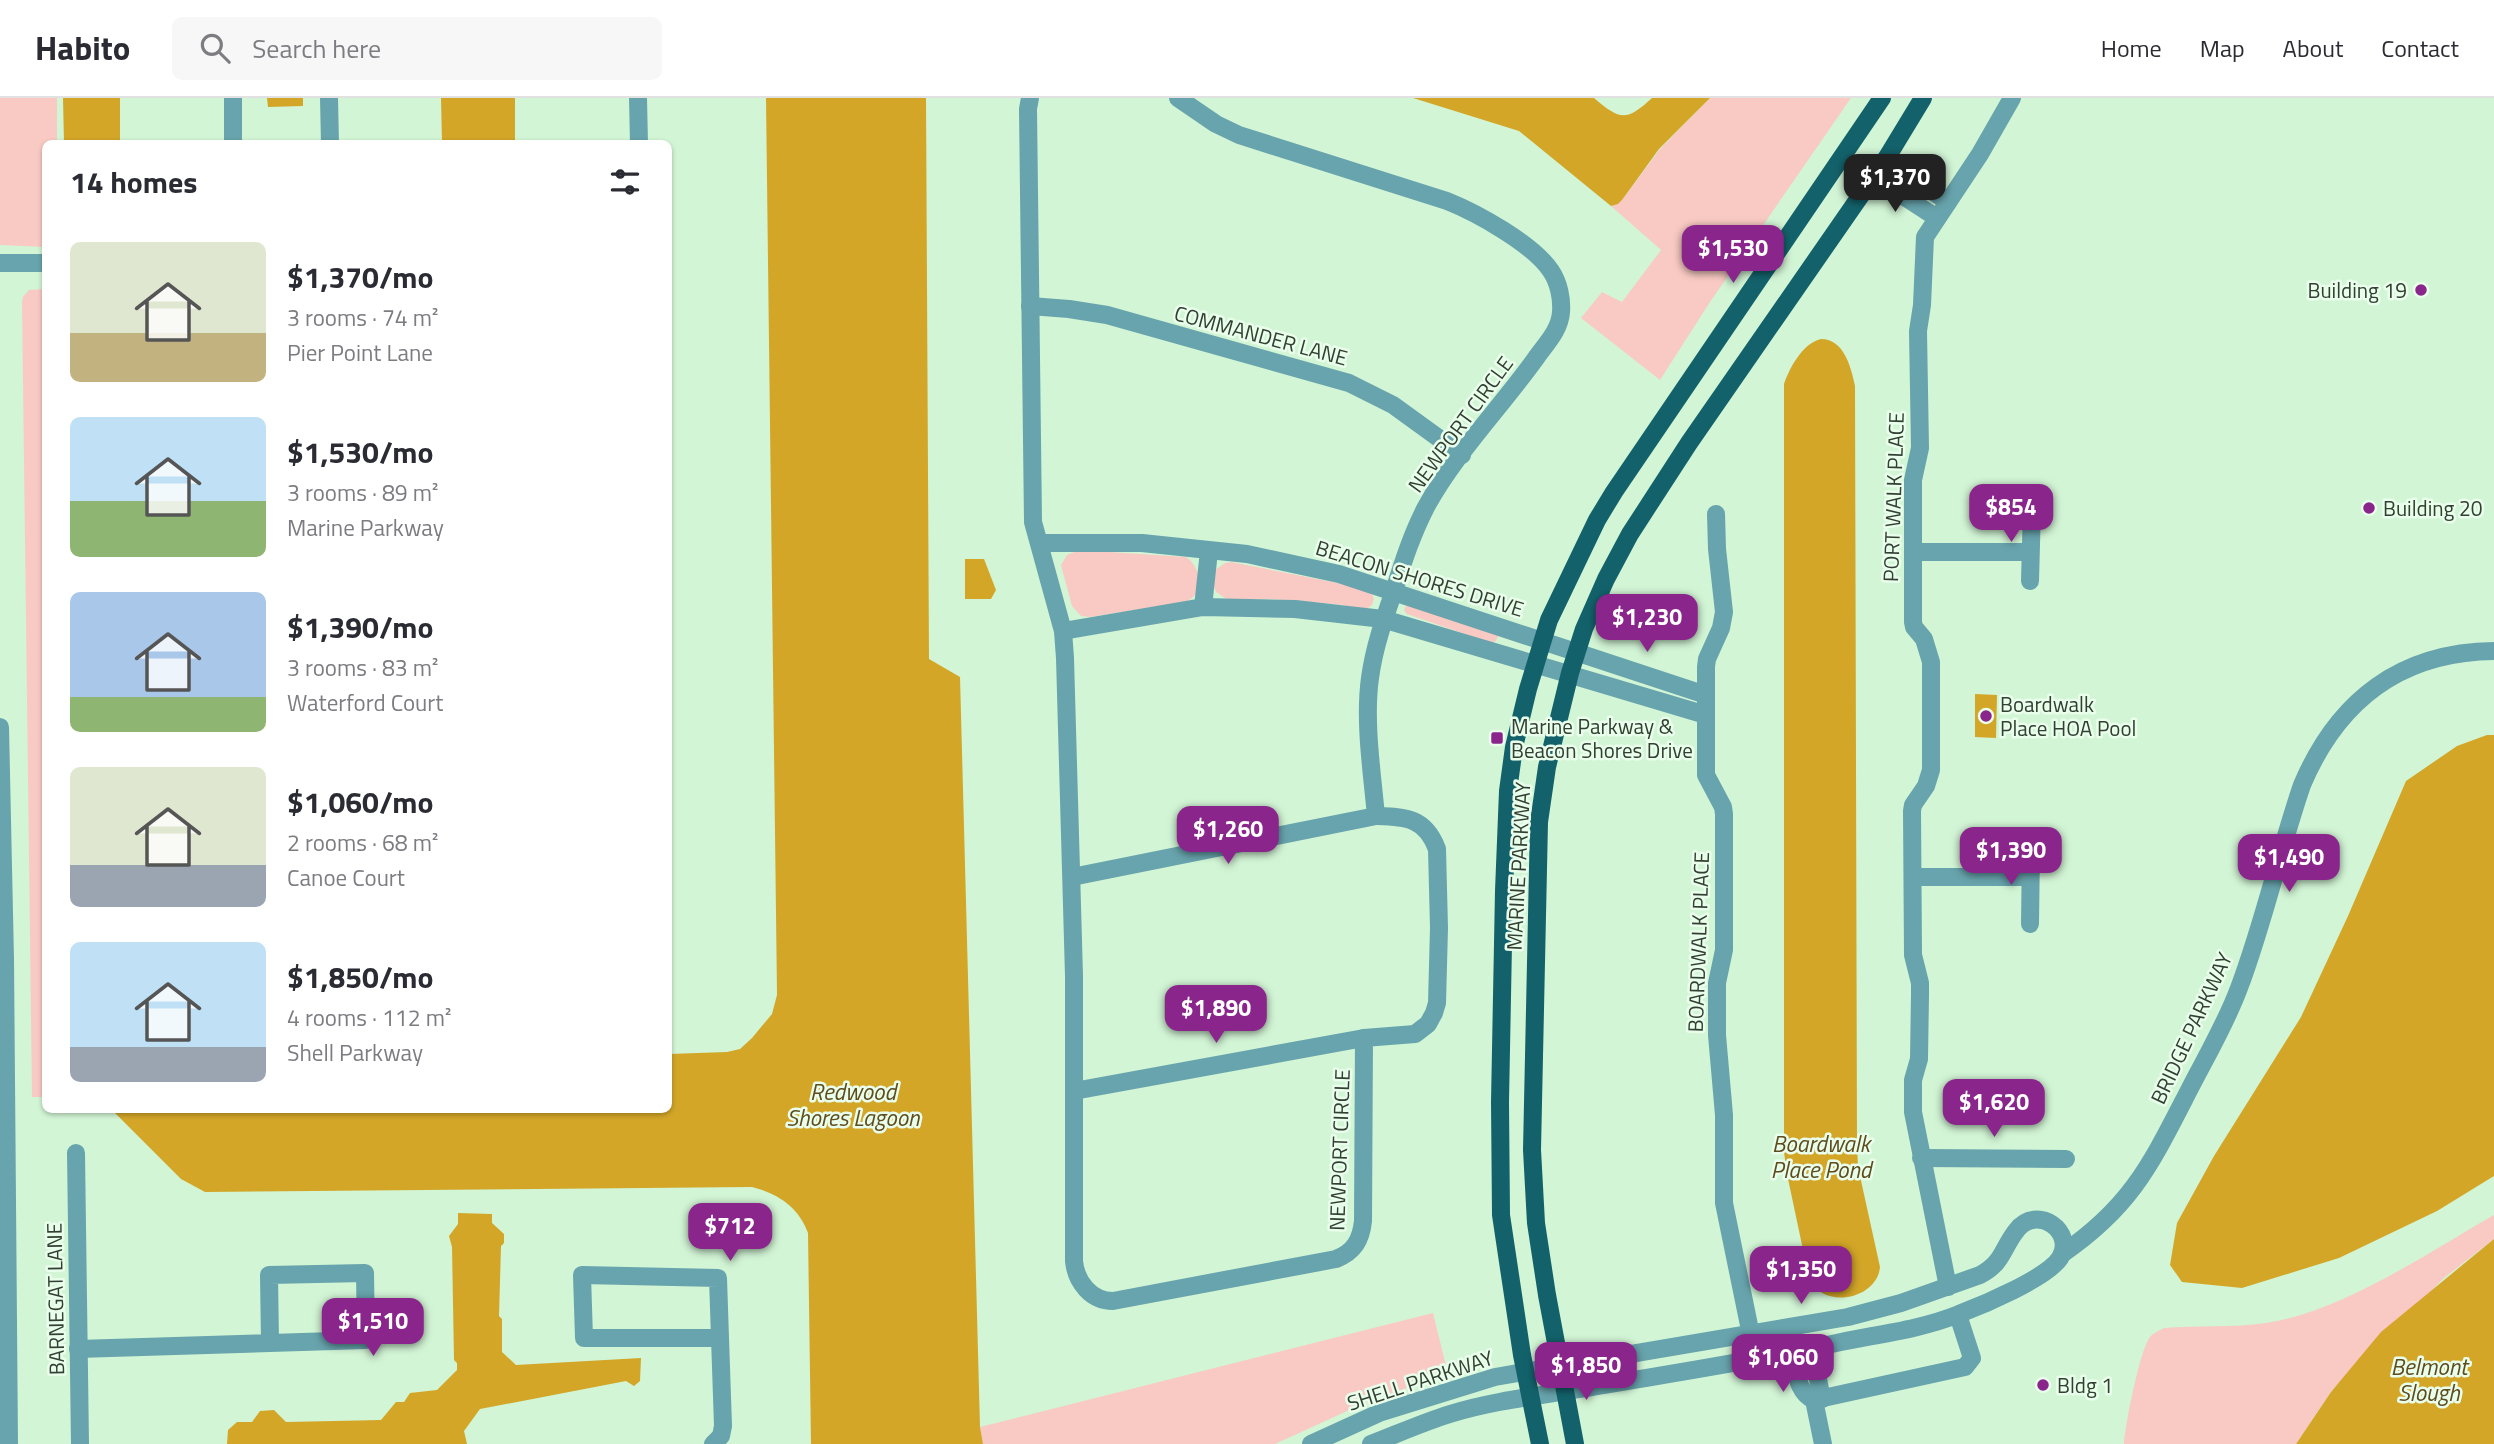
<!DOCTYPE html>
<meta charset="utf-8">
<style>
:root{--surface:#fff;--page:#f7f7f7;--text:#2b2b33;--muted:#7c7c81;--line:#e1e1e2;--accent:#8a258c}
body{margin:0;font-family:"Titillium Web",sans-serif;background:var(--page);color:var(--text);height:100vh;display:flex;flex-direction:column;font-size:26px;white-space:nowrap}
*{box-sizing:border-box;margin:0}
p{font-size:23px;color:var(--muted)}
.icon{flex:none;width:38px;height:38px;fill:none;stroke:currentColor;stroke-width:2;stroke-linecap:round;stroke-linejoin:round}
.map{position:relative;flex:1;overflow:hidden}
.details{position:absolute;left:42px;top:42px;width:630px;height:973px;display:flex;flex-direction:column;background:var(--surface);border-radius:10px;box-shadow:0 2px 5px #0004}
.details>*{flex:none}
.price{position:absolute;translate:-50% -60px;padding:0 16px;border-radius:14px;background:var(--accent);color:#fff;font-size:23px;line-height:46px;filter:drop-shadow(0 2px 4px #0008)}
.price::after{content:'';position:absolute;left:50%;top:42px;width:21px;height:16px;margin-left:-10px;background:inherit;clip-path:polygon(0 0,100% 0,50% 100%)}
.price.on{background:#222;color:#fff}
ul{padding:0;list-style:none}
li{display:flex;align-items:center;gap:21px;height:175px;padding:0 28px}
li span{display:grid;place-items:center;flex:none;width:196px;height:140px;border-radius:10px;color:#555}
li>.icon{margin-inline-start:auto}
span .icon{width:84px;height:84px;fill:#fffc;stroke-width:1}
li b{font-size:30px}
h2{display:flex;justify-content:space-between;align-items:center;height:84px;padding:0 28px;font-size:30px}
header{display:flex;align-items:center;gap:42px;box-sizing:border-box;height:98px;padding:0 35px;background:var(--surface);border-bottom:2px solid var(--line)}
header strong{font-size:33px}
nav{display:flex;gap:38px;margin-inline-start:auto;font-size:24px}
.search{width:490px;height:63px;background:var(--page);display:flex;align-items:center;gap:18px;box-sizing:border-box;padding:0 24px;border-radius:10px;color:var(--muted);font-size:26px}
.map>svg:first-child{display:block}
.green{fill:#f9cac3}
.water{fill:#d3a628}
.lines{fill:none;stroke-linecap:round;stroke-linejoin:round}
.minor{stroke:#68a4ad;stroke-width:18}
.major{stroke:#13626b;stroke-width:18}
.poi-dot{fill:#8a258c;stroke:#e9feeb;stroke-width:2.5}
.labels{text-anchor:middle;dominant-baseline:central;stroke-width:5;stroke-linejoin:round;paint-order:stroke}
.poi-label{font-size:21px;fill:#323f33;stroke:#e9feeb;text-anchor:start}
.street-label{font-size:21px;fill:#323f33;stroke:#e9feeb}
.water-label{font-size:23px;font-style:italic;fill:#5f4c1e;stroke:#e9feeb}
</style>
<header>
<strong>Habito</strong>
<div class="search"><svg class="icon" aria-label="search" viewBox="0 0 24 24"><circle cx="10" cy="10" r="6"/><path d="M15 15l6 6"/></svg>Search here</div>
<nav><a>Home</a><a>Map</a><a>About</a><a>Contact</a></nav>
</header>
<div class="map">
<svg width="2494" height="1346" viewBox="0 0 2494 1346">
<rect width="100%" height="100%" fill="#d2f5d5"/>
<g class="green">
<polygon points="0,0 57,0 57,45 46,46 45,149 0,147"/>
<polygon points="1710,0 1851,0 1710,204 1660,282 1581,220 1602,194 1622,204 1661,152 1611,108 1618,106 1622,102 1660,51"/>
<polygon points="45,191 46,999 32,999 22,204 23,199 29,192"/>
<path d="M1079 452 1186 459C1202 469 1205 499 1184 504L1090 519 1081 518 1072 508 1061 467 1067 457Z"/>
<polygon points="1231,464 1363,490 1371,494 1374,501 1372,507 1364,513 1355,514 1344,507 1271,501 1228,502 1216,494 1213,486 1214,473 1225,465"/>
<polygon points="1407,506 1499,537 1495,544 1491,545 1407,516 1404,512"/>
<path d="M2494 1117V1141L2444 1180 2332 1292 2296 1346H2124C2125 1328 2140 1251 2150 1239 2153 1235 2160 1232 2164 1230 2198 1227 2232 1230 2266 1225 2342 1214 2427 1155 2494 1117Z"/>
<polygon points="1433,1215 1448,1276 1369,1303 1275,1346 983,1346 980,1329"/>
</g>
<g class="water">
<polygon points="63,0 120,0 120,45 64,45"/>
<polygon points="267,0 303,0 303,8 268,9"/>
<polygon points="441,0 515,0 515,45 442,45"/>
<path d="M766 0H926L929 561 960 579 980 1329 983 1346H811L808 1135C799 1109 777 1095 752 1089L205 1094 181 1081 112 1012H668L669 956 727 954 740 951 752 940 772 916 777 897Z"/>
<path d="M1413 0H1594C1620 22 1626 24 1652 0H1710L1659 51 1622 102 1618 106 1611 108 1519 33Z"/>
<path d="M1821 241C1844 241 1851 269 1855 288L1857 1046 1858 1069 1880 1169C1877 1202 1822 1212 1809 1180L1787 1076 1784 1054V286C1790 269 1803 245 1821 241Z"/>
<polygon points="965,461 984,461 996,492 991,501 965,501"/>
<polygon points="1975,596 1997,597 1996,640 1975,639"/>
<polygon points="2487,637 2494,637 2494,1078 2437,1113 2339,1160 2242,1190 2182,1184 2170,1167 2177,1125 2214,1058 2301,919 2348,818 2406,683 2457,648"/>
<polygon points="458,1115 492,1116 492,1125 504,1136 504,1145 501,1148 499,1218 502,1221 502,1254 516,1267 641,1260 640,1283 634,1288 626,1283 480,1311 464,1333 467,1346 227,1346 228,1332 237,1324 252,1324 260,1313 274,1312 286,1324 381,1322 396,1304 404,1304 410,1295 437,1292 457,1272 457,1265 454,1262 452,1149 449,1138 458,1126"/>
<polygon points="2494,1141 2494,1346 2296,1346 2331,1294 2381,1234"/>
</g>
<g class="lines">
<g class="minor">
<polyline points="233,0 233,46"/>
<polyline points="329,0 330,46"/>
<polyline points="638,0 639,46"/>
<path d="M1030 0 1028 11 1033 424 1063 533 1065 560 1074 878V1163C1076 1184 1091 1203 1113 1203L1336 1161C1354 1154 1361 1142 1363 1123L1364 940 1415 936 1428 926 1434 915 1437 905 1439 830 1437 751C1425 719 1405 719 1376 718 1372 674 1364 623 1370 580 1374 550 1384 521 1394 493 1403 464 1412 436 1426 409 1455 356 1501 309 1536 260 1546 246 1560 232 1561 214 1562 201 1559 185 1551 173 1533 146 1477 115 1447 103L1239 37 1216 26 1178 0"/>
<polyline points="1886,61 1948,104"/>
<polyline points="1874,79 1937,120"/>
<polyline points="0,165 46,165"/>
<polyline points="1030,208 1069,211 1107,217 1349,285 1393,307 1462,357"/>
<polyline points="1716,416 1717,451 1724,514 1721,530 1707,561 1706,569 1706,677 1723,709 1724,716 1724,852 1717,885 1717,937 1724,1017 1724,1105 1751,1237"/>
<polyline points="1040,445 1142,445 1247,456 1339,476 1706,597"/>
<polyline points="1913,454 2030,454"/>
<polyline points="2030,483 2032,410"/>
<polyline points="1203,509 1209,453"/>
<polyline points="1063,533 1203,509 1295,511 1383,521 1706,617"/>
<polyline points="0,629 5,861 9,1346"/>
<polyline points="1072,779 1376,718"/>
<polyline points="1913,779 2030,779"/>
<polyline points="2030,826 2031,751"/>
<polyline points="1074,993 1364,940"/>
<polyline points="76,1055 80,1346"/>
<polyline points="1921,1060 2066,1061"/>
<path d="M2062 1156C2129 1110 2149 1070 2185 1000 2203 964 2225 928 2239 890 2264 824 2279 754 2302 687 2338 602 2401 554 2494 553"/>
<polygon points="582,1177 718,1180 720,1240 584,1240"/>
<polyline points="1948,1189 1913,1014 1913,982 1919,961 1920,897 1920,885 1913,857 1912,713 1913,707 1926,688 1931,672 1931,564 1924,541 1914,529 1913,524 1913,382 1920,350 1918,233 1922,207 1925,139 1980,56 2012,0"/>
<polyline points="78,1251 366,1242 365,1175 269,1177 270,1244"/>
<polyline points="1812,1251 1822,1301"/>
<path d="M1791 1255C1796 1272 1797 1295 1814 1302"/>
<polyline points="1814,1302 1965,1269 1972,1260 1958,1217"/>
<polyline points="1814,1302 1823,1346"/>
<polyline points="713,1346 721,1338 723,1328 720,1240"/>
<path d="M1311 1346 1379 1315 1495 1279 1848 1219 1901 1205 1980 1177C2003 1165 2002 1151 2016 1133 2037 1105 2076 1134 2060 1160 2047 1180 1983 1207 1959 1216 1922 1231 1880 1236 1841 1244 1755 1263 1667 1276 1580 1291 1537 1298 1492 1303 1450 1316 1424 1324 1397 1336 1371 1346"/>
</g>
<g class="major">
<polyline points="1540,1346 1522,1257 1501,1117 1500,1004 1504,793 1508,693 1514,649 1528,591 1549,522 1597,422 1614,394 1882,0"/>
<polyline points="1575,1346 1547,1197 1536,1125 1532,1052 1539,724 1547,669 1570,575 1584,531 1606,481 1630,436 1689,345 1886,61 1923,0"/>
</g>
</g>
<g class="poi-dot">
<circle cx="2421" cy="192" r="7"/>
<circle cx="2369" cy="410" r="7"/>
<circle cx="1986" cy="618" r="7"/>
<rect x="1490" y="633" width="14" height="14" rx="3.5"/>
<circle cx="2043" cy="1287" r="7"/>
</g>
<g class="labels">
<g class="poi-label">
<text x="2407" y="192" text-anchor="end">Building 19</text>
<text x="2383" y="410">Building 20</text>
<text x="2000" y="606">Boardwalk<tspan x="2000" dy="24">Place HOA Pool</tspan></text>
<text x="1511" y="628">Marine Parkway &amp;<tspan x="1511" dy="24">Beacon Shores Drive</tspan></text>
<text x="2057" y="1287">Bldg 1</text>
</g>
<g class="street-label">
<text transform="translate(1261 237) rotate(15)">COMMANDER LANE</text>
<text transform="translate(1460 326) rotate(-54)">NEWPORT CIRCLE</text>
<text transform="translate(1893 399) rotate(-88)">PORT WALK PLACE</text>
<text transform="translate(1420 480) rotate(17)">BEACON SHORES DRIVE</text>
<text transform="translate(1518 768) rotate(-87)">MARINE PARKWAY</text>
<text transform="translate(1698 844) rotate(-88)">BOARDWALK PLACE</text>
<text transform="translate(2191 930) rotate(-65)">BRIDGE PARKWAY</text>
<text transform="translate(1339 1052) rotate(-88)">NEWPORT CIRCLE</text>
<text transform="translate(55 1201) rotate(-91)">BARNEGAT LANE</text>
<text transform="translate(1420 1282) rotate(-18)">SHELL PARKWAY</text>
</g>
<g class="water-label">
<text x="853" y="993">Redwood<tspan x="853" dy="26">Shores Lagoon</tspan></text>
<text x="1821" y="1045">Boardwalk<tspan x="1821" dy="26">Place Pond</tspan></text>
<text x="2429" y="1268">Belmont<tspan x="2429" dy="26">Slough</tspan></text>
</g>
</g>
</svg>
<b class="price on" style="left:1895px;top:116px">$1,370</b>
<b class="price" style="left:1733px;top:187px">$1,530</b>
<b class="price" style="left:2011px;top:446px">$854</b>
<b class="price" style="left:1647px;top:556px">$1,230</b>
<b class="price" style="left:1228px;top:768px">$1,260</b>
<b class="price" style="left:2011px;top:789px">$1,390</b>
<b class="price" style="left:2289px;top:796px">$1,490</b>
<b class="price" style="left:1216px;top:947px">$1,890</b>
<b class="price" style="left:1994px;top:1041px">$1,620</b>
<b class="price" style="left:730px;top:1165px">$712</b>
<b class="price" style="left:1801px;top:1208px">$1,350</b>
<b class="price" style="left:373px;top:1260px">$1,510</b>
<b class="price" style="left:1783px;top:1296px">$1,060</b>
<b class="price" style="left:1586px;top:1304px">$1,850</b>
<section class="details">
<h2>14 homes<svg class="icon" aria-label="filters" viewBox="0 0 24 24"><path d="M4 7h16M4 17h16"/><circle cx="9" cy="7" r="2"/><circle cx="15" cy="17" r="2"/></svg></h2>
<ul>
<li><span style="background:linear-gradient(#dfe7d0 65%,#c2b280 0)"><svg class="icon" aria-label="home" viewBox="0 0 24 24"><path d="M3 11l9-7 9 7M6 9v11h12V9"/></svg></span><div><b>$1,370/mo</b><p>3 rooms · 74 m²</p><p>Pier Point Lane</p></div></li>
<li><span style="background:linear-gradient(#bfe0f5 60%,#8fb573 0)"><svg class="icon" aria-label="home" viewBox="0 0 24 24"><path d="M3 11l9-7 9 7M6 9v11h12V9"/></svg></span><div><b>$1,530/mo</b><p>3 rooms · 89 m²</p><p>Marine Parkway</p></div></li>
<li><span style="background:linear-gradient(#a9c7e8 75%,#8fb573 0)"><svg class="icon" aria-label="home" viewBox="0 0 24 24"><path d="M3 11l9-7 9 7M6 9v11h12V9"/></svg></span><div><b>$1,390/mo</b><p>3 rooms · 83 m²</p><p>Waterford Court</p></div></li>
<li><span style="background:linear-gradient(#dfe7d0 70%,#9aa5b1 0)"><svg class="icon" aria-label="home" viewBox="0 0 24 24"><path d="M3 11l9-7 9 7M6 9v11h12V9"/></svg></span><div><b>$1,060/mo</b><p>2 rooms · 68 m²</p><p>Canoe Court</p></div></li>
<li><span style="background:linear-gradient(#bfe0f5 75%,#9aa5b1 0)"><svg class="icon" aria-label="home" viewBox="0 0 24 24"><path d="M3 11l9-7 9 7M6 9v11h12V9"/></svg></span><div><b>$1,850/mo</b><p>4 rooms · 112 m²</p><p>Shell Parkway</p></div></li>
</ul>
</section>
</div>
